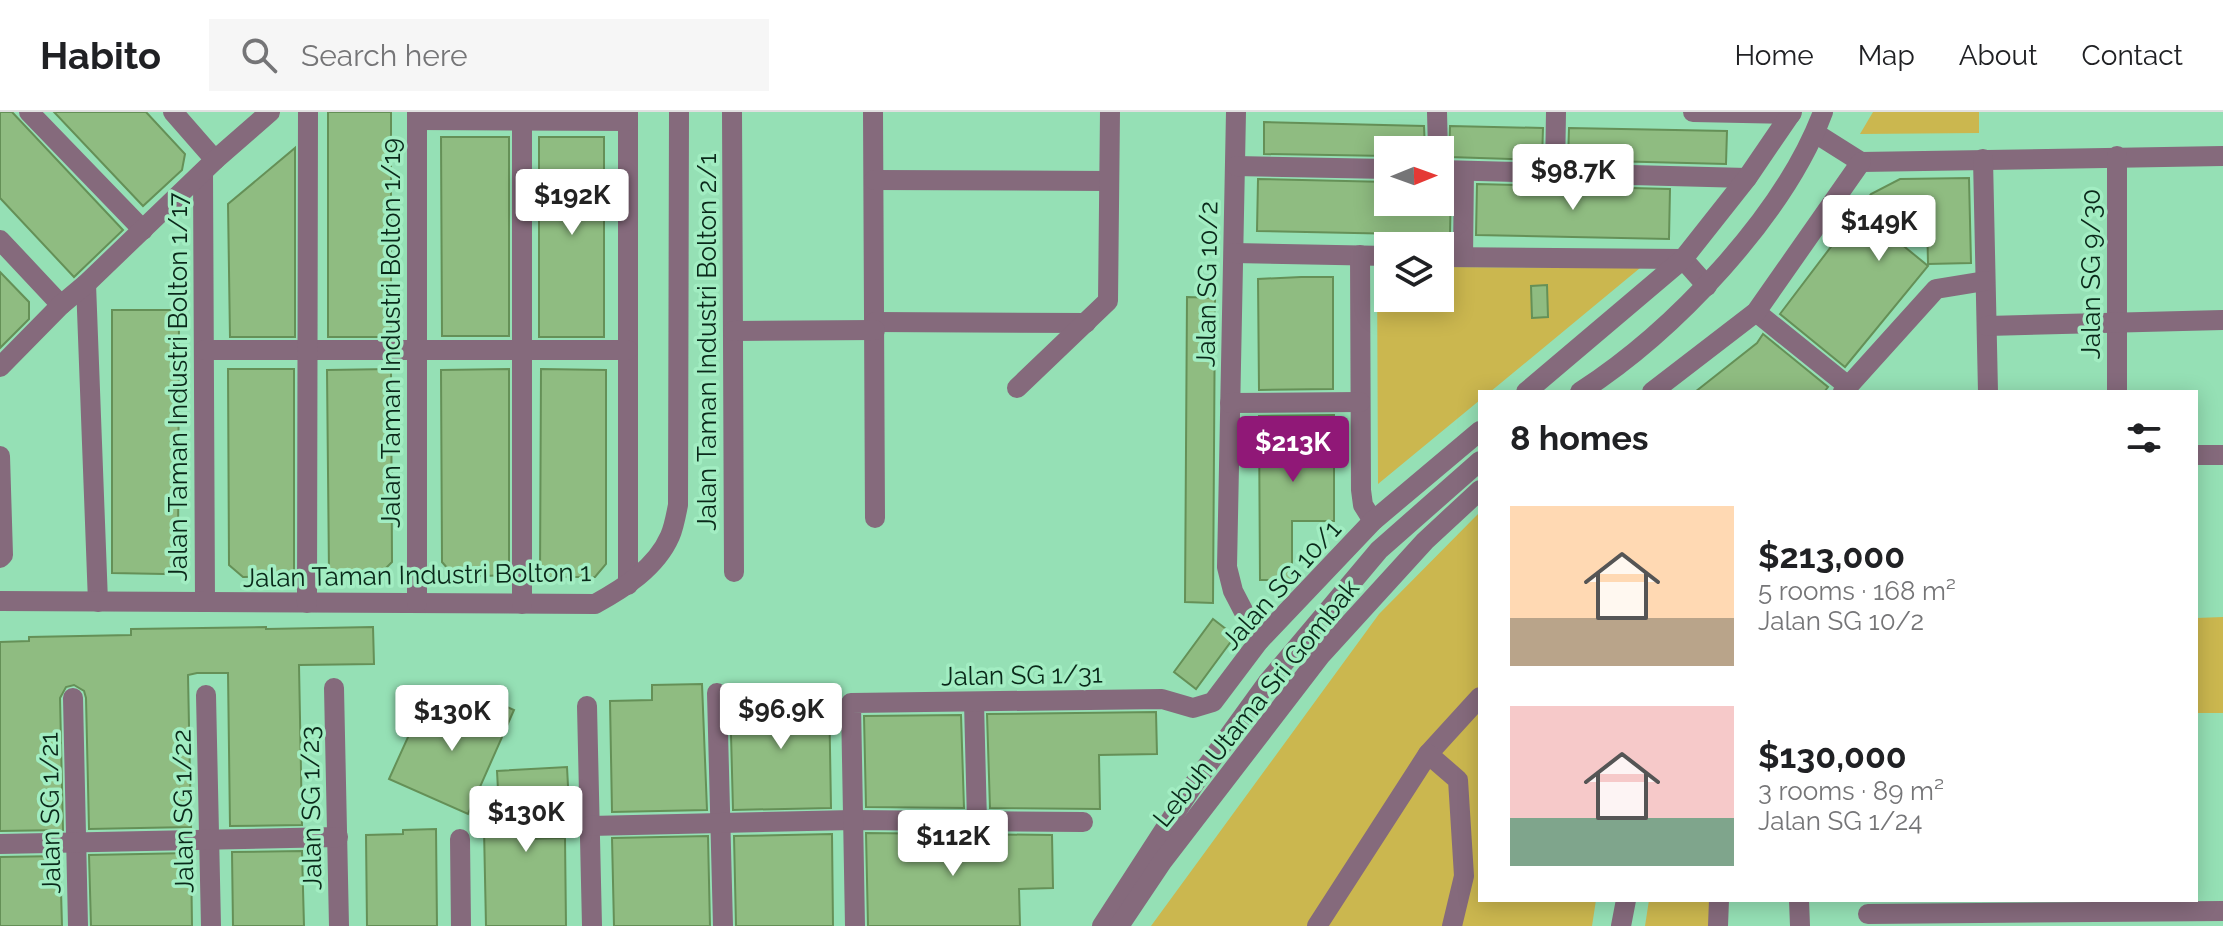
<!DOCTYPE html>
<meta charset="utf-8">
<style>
:root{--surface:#fff;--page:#f6f6f6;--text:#202124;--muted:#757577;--line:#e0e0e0;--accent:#901877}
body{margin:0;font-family:Raleway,sans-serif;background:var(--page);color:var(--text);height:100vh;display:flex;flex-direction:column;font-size:30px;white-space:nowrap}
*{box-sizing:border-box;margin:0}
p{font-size:26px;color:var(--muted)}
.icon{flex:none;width:44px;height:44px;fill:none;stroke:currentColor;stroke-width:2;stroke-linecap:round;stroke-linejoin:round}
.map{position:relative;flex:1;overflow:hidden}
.details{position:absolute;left:1478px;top:278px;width:720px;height:512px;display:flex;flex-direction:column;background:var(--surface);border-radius:0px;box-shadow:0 4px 20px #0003}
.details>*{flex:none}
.needle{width:52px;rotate:89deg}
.tools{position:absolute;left:1374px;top:24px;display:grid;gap:16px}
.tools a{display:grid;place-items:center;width:80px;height:80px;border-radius:0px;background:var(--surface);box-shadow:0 4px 20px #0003;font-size:40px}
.price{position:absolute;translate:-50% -68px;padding:0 18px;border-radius:8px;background:#fff;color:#222;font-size:26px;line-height:52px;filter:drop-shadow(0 2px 4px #0008)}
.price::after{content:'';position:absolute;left:50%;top:48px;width:24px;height:18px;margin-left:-12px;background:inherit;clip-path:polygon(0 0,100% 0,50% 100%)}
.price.selected{background:var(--accent);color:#fff}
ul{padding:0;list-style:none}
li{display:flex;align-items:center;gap:24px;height:200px;padding:0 32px}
li span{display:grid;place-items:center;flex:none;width:224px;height:160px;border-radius:0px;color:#555}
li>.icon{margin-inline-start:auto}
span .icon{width:96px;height:96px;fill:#fffc;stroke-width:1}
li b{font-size:34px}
h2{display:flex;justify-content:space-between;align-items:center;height:96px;padding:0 32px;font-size:34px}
header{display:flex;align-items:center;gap:48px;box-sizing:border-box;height:112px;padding:0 40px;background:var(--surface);border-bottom:2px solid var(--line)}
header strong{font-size:38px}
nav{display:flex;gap:44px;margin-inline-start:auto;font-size:28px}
.search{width:560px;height:72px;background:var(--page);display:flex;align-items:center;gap:20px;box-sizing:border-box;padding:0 28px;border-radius:0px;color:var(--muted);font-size:30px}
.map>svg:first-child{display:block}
.green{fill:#cbb74f}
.building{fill:#8fbc81;stroke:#659057;stroke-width:2}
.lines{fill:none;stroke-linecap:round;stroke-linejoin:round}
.minor{stroke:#856a7c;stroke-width:20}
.labels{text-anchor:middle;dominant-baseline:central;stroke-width:7;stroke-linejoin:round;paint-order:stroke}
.street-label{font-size:26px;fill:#0a291a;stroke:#a2edc2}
</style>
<header>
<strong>Habito</strong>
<div class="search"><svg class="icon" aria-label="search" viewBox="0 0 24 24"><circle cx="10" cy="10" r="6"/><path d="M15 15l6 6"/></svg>Search here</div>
<nav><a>Home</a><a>Map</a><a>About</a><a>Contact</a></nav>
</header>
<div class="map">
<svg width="2223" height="814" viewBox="0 0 2223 814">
<rect width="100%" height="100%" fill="#95e0b5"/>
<g class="green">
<polygon points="1873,0 1979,0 1979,21 1860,22"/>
<polygon points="1377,155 1388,155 1388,186 1440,186 1440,155 1640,156 1490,280 1480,280 1480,288 1378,372"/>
<polygon points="1480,400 1480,788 1596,788 1592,814 1151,814 1379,502"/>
<polygon points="2223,505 2223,601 2196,601 2196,506"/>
<polygon points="1649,788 1714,788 1713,814 1645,814"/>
</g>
<g class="building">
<polygon points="0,0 12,0 123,118 74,165 0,86"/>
<polygon points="54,0 146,0 185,42 182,58 143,94"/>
<rect x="328" y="0" width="63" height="225"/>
<polygon points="1264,10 1424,14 1425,38 1388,38 1388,44 1264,42"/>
<polygon points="1450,14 1543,16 1542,48 1449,45"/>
<polygon points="1569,16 1727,19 1726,52 1568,48"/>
<polygon points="441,25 509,25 509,224 442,224"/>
<rect x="539" y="25" width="65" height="200"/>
<polygon points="295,36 295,225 230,225 228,92"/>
<polygon points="1969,66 1971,151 1928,152 1927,105 1901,105 1889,122 1928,154 1845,255 1780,202 1871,82 1900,67"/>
<polygon points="1258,67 1388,70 1388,90 1440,90 1440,71 1451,71 1450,123 1257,119"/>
<polygon points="1477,72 1670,77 1669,127 1476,123"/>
<polygon points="0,160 29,190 29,207 0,236"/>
<polygon points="1301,165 1333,165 1333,277 1259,278 1258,167"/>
<polygon points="1547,173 1548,205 1532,206 1531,174"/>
<polygon points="1187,185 1215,186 1213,491 1185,490"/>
<polygon points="112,198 179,198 178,448 164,462 112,461"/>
<polygon points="1763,222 1828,275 1824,280 1695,280 1757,231"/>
<polygon points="228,257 294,257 294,464 243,465 229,453"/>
<polygon points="391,257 392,450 381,461 329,462 327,258"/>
<polygon points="509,257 509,463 455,465 442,450 441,258"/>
<polygon points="541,257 606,258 606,452 595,465 540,465"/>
<polygon points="1334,303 1334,409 1292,409 1292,468 1260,468 1259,304"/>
<polygon points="1213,507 1235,524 1196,577 1174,560"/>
<polygon points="266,515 266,517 373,515 374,552 299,553 302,713 230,714 228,561 197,561 188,563 191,715 89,717 86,586 84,579 74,573 66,575 60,586 63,718 0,719 0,530 29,529 29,525 131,523 131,517"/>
<polygon points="702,572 707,698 612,700 610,589 652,588 652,573"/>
<polygon points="829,579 831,696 733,698 730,585 783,584 783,580"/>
<polygon points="493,589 514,598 468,702 389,667 423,592 444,602"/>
<polygon points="1156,600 1157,642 1099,643 1100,697 990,696 987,602"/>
<polygon points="961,603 964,696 866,695 864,604"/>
<polygon points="567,655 569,693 524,696 525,727 565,726 566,814 486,814 484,717 500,716 497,659"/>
<polygon points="436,717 437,814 367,814 366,723 403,722 403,718"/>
<polygon points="866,721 1052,723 1053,776 1019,777 1020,814 868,814"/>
<polygon points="832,722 833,814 736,814 734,724"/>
<polygon points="708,724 710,814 614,814 612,726"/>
<polygon points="302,739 304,814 233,814 232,740"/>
<polygon points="191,741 192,814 91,814 89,743"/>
<polygon points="60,744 62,814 0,814 0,745"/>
</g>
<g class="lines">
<g class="minor">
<polyline points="29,0 143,118"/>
<polyline points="173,0 215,48"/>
<polyline points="628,0 628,473"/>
<polyline points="732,0 734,460"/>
<polyline points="873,0 875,406"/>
<polyline points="1236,0 1227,455 1233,479 1259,529"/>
<polyline points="1437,0 1438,38"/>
<polyline points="1693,0 1791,2"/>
<polyline points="417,8 628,9"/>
<polyline points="1815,21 1861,50 2223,44"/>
<polyline points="2117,44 2117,280"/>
<polyline points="1983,47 1988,280"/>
<polyline points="1236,54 1388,57"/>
<polyline points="1440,58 1747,66"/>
<polyline points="203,60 205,490"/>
<polyline points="1555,61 1556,0"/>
<polyline points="874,68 1109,69"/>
<polyline points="0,128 61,193"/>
<polyline points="1234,141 1388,144"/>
<polyline points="1360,143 1361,378 1363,393 1373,409"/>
<polyline points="1440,145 1683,147 1707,174"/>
<polyline points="1463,145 1464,59"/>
<polyline points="86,172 98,490"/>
<polyline points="1756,200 1848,274"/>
<polyline points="875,210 1086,211"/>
<polyline points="1987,214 2223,208"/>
<polyline points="733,219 875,218"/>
<polyline points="204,238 628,238"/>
<polyline points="0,255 61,193 86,172 215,48 270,0"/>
<polyline points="1017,276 1108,189 1110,0"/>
<polyline points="1526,280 1683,147 1747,66 1792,0"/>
<path d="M1580 280C1673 220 1784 104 1823 0"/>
<polyline points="1652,280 1756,200 1861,50"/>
<polyline points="1843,280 1936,177 1985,169"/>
<polyline points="1230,291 1360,290"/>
<polyline points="2196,343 2223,343"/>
<polyline points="0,344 3,443 0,446"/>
<path d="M0 489 595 492C624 476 656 456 670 424 674 415 676 403 678 393L679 0"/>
<polyline points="307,491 308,0"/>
<polyline points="417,491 417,0"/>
<polyline points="522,492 522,0"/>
<polyline points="334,576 339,814"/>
<polyline points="717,581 723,814"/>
<polyline points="206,583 211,814"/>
<polyline points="73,586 78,814"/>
<polyline points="974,590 977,710"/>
<polyline points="587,594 592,814"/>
<polyline points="1428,642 1480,585"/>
<polyline points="590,714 853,708 1083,710"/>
<polyline points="460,727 461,814"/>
<polyline points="0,732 338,725"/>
<polyline points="1799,788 1800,814"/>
<polyline points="1868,802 2223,799"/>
<polyline points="855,814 851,591 1162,587 1193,596 1213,590 1259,529 1373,409 1480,319"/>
<polyline points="1102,814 1194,672 1267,571 1379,438 1480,349"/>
<polyline points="1119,814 1162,750 1321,543 1425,429 1480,378"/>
<polyline points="1317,814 1428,642 1458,668 1464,764 1452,814"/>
<polyline points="1621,814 1626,788"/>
<polyline points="1718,814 1719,788"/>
</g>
</g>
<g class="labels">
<g class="street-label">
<text transform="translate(2091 162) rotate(-90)">Jalan SG 9/30</text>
<text transform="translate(1207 172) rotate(-89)">Jalan SG 10/2</text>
<text transform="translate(391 221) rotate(-90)">Jalan Taman Industri Bolton 1/19</text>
<text transform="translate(707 230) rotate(-90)">Jalan Taman Industri Bolton 2/1</text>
<text transform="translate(178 275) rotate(-90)">Jalan Taman Industri Bolton 1/17</text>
<text transform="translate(417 463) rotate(-1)">Jalan Taman Industri Bolton 1</text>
<text transform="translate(1281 473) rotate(-48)">Jalan SG 10/1</text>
<text transform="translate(1022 563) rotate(-1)">Jalan SG 1/31</text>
<text transform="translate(1256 591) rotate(-51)">Lebuh Utama Sri Gombak</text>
<text transform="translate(311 696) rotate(-91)">Jalan SG 1/23</text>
<text transform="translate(183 699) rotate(-91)">Jalan SG 1/22</text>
<text transform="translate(50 701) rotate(-91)">Jalan SG 1/21</text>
</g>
</g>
</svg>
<div class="tools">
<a><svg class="needle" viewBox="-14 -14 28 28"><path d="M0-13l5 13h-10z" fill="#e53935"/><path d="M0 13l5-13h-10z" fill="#757577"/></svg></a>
<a><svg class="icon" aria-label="layers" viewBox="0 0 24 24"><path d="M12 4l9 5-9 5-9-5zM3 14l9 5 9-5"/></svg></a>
</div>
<b class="price" style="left:1573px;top:100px">$98.7K</b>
<b class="price" style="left:572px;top:125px">$192K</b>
<b class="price" style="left:1879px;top:151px">$149K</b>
<b class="price selected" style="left:1293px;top:372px">$213K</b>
<b class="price" style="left:781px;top:639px">$96.9K</b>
<b class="price" style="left:452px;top:641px">$130K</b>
<b class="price" style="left:526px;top:742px">$130K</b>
<b class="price" style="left:953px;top:766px">$112K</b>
<section class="details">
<h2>8 homes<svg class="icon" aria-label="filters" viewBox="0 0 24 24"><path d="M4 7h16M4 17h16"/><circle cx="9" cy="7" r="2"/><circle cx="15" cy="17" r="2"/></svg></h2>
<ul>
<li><span style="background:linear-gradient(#ffd9b3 70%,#b9a48a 0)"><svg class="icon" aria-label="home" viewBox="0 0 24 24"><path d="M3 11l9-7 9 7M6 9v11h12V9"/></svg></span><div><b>$213,000</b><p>5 rooms · 168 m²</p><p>Jalan SG 10/2</p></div></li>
<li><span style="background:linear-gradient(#f6c9c9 70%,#7fa58c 0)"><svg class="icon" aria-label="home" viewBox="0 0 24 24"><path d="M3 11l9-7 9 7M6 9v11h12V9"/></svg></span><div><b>$130,000</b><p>3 rooms · 89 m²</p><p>Jalan SG 1/24</p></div></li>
</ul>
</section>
</div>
